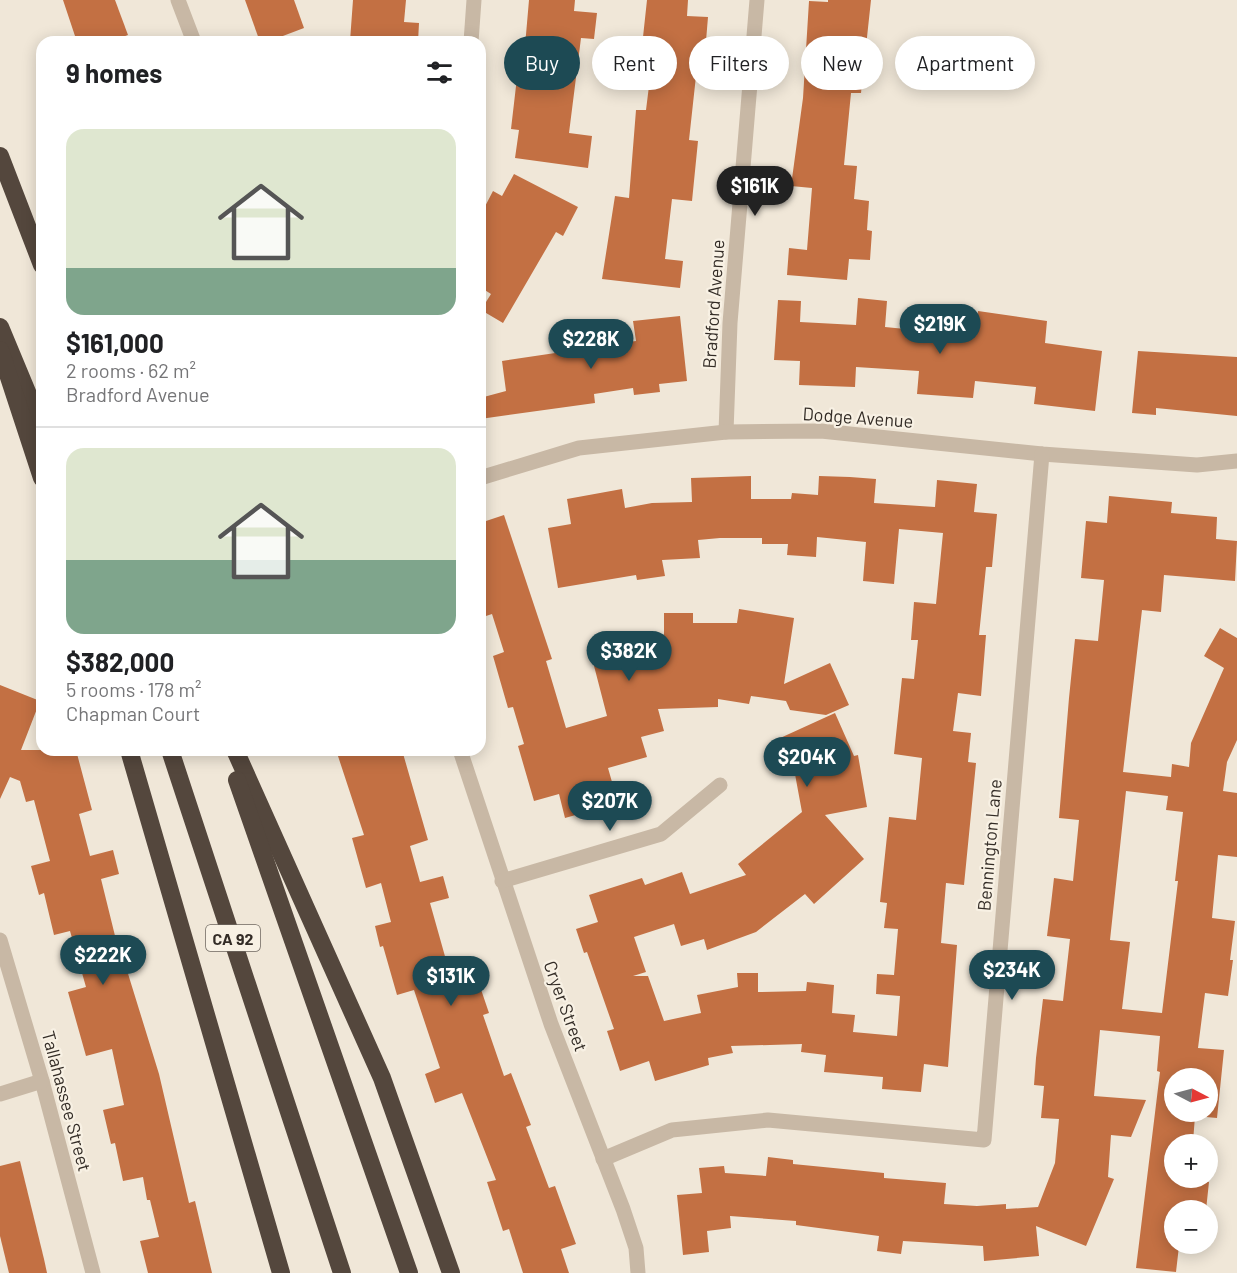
<!DOCTYPE html>
<meta charset="utf-8">
<style>
:root{--surface:#fff;--page:#f6f6f6;--text:#202124;--muted:#757577;--line:#e0e0e0;--accent:#1d4a54}
body{margin:0;font-family:Barlow,sans-serif;background:var(--page);color:var(--text);height:100vh;display:flex;flex-direction:column;font-size:22px;white-space:nowrap}
*{box-sizing:border-box;margin:0}
p{font-size:20px;color:var(--muted)}
.icon{flex:none;width:33px;height:33px;fill:none;stroke:currentColor;stroke-width:2;stroke-linecap:round;stroke-linejoin:round}
.map{position:relative;flex:1;overflow:hidden}
.sheet{position:absolute;left:36px;top:36px;width:450px;height:720px;display:flex;flex-direction:column;background:var(--surface);border-radius:18px;box-shadow:0 3px 15px #0003}
.sheet>*{flex:none}
.banner{position:absolute;left:504px;top:36px;width:570px;height:54px;display:flex;gap:12px}
.needle{width:39px;rotate:96deg}
.fabs{position:absolute;left:1164px;top:1068px;display:grid;gap:12px}
.fabs a{display:grid;place-items:center;width:54px;height:54px;border-radius:50%;background:var(--surface);box-shadow:0 3px 15px #0003;font-size:30px}
.price{position:absolute;translate:-50% -51px;padding:0 14px;border-radius:21px;background:var(--accent);color:#fff;font-size:20px;line-height:39px;filter:drop-shadow(0 2px 3px #0008)}
.price::after{content:'';position:absolute;left:50%;top:36px;width:18px;height:14px;margin-left:-9px;background:inherit;clip-path:polygon(0 0,100% 0,50% 100%)}
.price.active{background:#222;color:#fff}
ul{padding:0;list-style:none}
li{display:grid;align-content:center;gap:12px;height:318px;padding:0 30px}
li+li{border-top:2px solid var(--line)}
li span{display:grid;place-items:center;height:186px;border-radius:18px;color:#555}
li>.icon{margin-inline-start:auto}
span .icon{width:108px;height:108px;fill:#fffc;stroke-width:1}
li b{font-size:26px}
h2{display:flex;justify-content:space-between;align-items:center;height:72px;padding:0 30px;font-size:26px}
.pill{padding:0 21px;border-radius:27px;background:var(--surface);box-shadow:0 3px 15px #0003;font-size:21px;line-height:54px}
.pill.active{background:var(--accent);color:#fff}
.map>svg:first-child{display:block}
.building{fill:#c37043;fill-rule:evenodd}
.lines{fill:none;stroke-linecap:round;stroke-linejoin:round}
.minor{stroke:#c8b8a5;stroke-width:15}
.highway{stroke:#54473d;stroke-width:18}
.labels{text-anchor:middle;dominant-baseline:central;stroke-width:4.5;stroke-linejoin:round;paint-order:stroke}
.shield{fill:#f8f1e4;stroke:#6e675f;stroke-width:1.5}
.shield-label{font-size:16px;font-weight:bold;fill:#332c26}
.street-label{font-size:18px;fill:#332c26;stroke:#f8f1e4}
</style>
<div class="map">
<svg width="1237" height="1273" viewBox="0 0 1237 1273">
<rect width="100%" height="100%" fill="#f0e7d8"/>
<g class="building">
<polygon points="63,0 115,0 128,35 109,42 77,42"/>
<polygon points="245,0 294,0 304,28 267,42 260,42"/>
<polygon points="353,0 406,0 404,22 419,23 418,42 350,41"/>
<polygon points="529,0 575,0 574,11 597,13 594,39 581,38 569,133 592,136 588,168 515,158 519,130 511,129 518,69 523,69"/>
<polygon points="647,0 688,0 687,16 708,17 703,77 696,76 689,140 698,141 692,201 672,199 665,259 683,261 680,288 602,279 615,196 629,198 636,110 646,110 655,38 643,37"/>
<polygon points="828,0 871,0 861,93 851,93 844,165 857,166 854,199 869,201 867,230 872,231 870,260 849,259 847,280 787,275 789,248 807,250 812,188 791,186 803,98 809,1 828,2"/>
<polygon points="514,174 578,207 563,236 556,232 503,323 481,310 491,294 480,287 480,216 493,191 502,196"/>
<polygon points="858,298 887,301 885,327 976,336 978,311 1047,321 1045,343 1102,351 1095,411 1034,404 1036,387 975,381 973,398 917,394 919,371 856,367 855,387 799,385 800,361 774,360 778,300 801,301 800,322 856,325"/>
<polygon points="680,316 687,381 659,384 660,392 634,395 633,388 594,394 595,403 480,419 480,398 506,391 502,361 562,352 559,329 589,325 592,347 636,341 633,321"/>
<polygon points="1138,351 1237,357 1237,416 1156,408 1156,415 1132,413"/>
<polygon points="751,476 751,499 791,499 792,493 818,495 819,476 850,477 876,479 874,503 935,507 937,480 977,484 974,512 997,514 992,567 986,567 979,635 986,635 981,696 958,693 953,731 971,733 968,762 976,763 964,885 946,883 941,943 957,945 948,1067 924,1064 921,1092 882,1089 883,1077 824,1072 826,1055 801,1052 802,1044 731,1046 733,1053 708,1058 709,1065 655,1081 649,1061 620,1071 607,1031 614,1029 587,952 584,953 576,929 598,922 589,895 642,878 645,885 682,872 690,894 746,875 738,864 802,812 792,758 787,760 778,739 835,713 854,756 858,755 867,807 825,815 864,859 814,904 805,894 756,932 707,950 704,939 681,946 674,924 634,937 646,972 633,976 648,976 664,1021 701,1013 697,995 738,987 737,973 758,973 758,992 806,991 807,982 834,985 832,1013 855,1015 853,1032 897,1036 900,996 876,994 877,974 894,975 898,929 884,928 887,903 880,902 889,817 916,820 922,758 894,754 902,678 914,679 918,640 911,640 914,602 936,604 943,533 899,529 894,584 863,581 866,542 817,537 816,557 787,555 788,544 762,544 762,538 720,538 698,540 700,558 662,560 665,576 637,580 636,575 558,588 548,528 571,524 567,499 622,489 625,508 652,503 692,502 691,478"/>
<path d="M1109 496 1172 502 1171 513 1217 517 1216 539 1237 541 1235 581 1164 575 1161 612 1142 610 1123 772 1171 777 1172 764 1189 767 1191 743 1224 668 1204 656 1220 628 1237 638V740L1227 762 1223 791 1237 793V857L1218 855 1212 918 1235 921 1230 960H1233L1228 996 1205 993 1198 1048 1224 1050 1217 1118 1195 1116 1193 1142 1191 1144H1174V1178L1209 1182 1206 1210H1174V1244H1203V1249L1179 1246 1176 1272 1136 1268 1160 1072 1157 1071 1160 1036 1100 1030 1094 1096 1146 1100 1131 1137 1111 1135 1108 1177 1114 1179 1086 1246 1036 1226 1039 1256 984 1261 983 1246 903 1241 901 1254 877 1251 879 1236 796 1225V1221L730 1216 731 1228 707 1231 709 1252 683 1255 677 1195 702 1193 699 1168 724 1166 725 1173 766 1176 768 1157 793 1160V1164L884 1173V1178L946 1183 944 1204 977 1206 1006 1204V1209L1038 1207 1055 1163 1059 1119 1041 1118 1044 1086 1034 1085 1036 1058 1043 999 1063 1001 1070 939 1047 936 1051 904 1054 878 1073 881 1079 820 1059 818 1069 698 1075 639 1098 641 1104 580 1081 578 1086 521 1107 523ZM1126 791 1168 796 1166 810 1183 812 1175 881H1178L1162 1013 1122 1009 1130 942 1110 940ZM1174 1078H1208V1112H1174Z"/>
<polygon points="504,515 552,659 546,661 566,728 607,716 593,662 664,643 664,613 693,613 693,623 737,623 739,609 794,618 784,684 830,663 849,705 826,715 790,710 786,701 751,696 749,704 718,699 718,707 658,709 664,731 641,737 647,757 608,768 618,803 565,818 559,794 534,801 518,746 524,744 513,707 508,708 493,656 504,652 492,614 480,618 480,523"/>
<polygon points="0,685 40,701 21,750 76,750 92,810 79,814 90,856 113,850 119,874 101,879 119,952 121,951 159,1074 189,1203 195,1201 212,1273 148,1273 140,1241 159,1237 150,1200 147,1200 143,1177 123,1181 115,1143 111,1144 103,1110 124,1105 112,1049 86,1056 68,992 86,987 70,931 54,935 44,893 39,895 31,866 50,861 34,800 26,802 20,781 10,777 0,799"/>
<polygon points="336,750 402,750 428,840 410,846 420,882 443,876 449,898 430,903 448,967 471,960 489,1013 483,1015 504,1076 511,1073 531,1125 526,1127 549,1188 555,1186 576,1244 561,1249 569,1273 523,1273 509,1229 503,1231 487,1182 496,1180 462,1093 435,1103 425,1074 440,1068 414,990 397,995 383,946 380,947 375,926 391,922 381,883 366,888 352,838 364,835"/>
<polygon points="20,1161 44,1259 47,1273 9,1273 0,1236 0,1166"/>
</g>
<g class="lines">
<g class="minor">
<polyline points="178,0 194,42"/>
<polyline points="471,42 474,0"/>
<polyline points="726,432 730,323 757,0"/>
<polyline points="480,478 579,448 726,432 821,431 1042,454 1197,465 1237,461"/>
<polyline points="460,750 551,1024 623,1209 636,1248 638,1273"/>
<polyline points="502,881 661,834 720,785"/>
<polyline points="0,940 42,1081 93,1273"/>
<polyline points="0,1094 42,1081"/>
<polyline points="603,1159 672,1130 768,1120 984,1140 1042,454"/>
</g>
<g class="highway">
<polyline points="0,156 42,265"/>
<polyline points="0,327 42,428"/>
<polyline points="0,350 42,478"/>
<polyline points="129,750 281,1273"/>
<polyline points="170,750 342,1273"/>
<polyline points="235,750 382,1078 451,1273"/>
<polyline points="237,780 409,1273"/>
</g>
</g>
<g class="labels">
<rect class="shield" x="206" y="925" width="54" height="26" rx="4.5"/>
<g class="shield-label">
<text x="233" y="938">CA 92</text>
</g>
<g class="street-label">
<text transform="translate(713 304) rotate(-86)">Bradford Avenue</text>
<text transform="translate(858 417) rotate(4)">Dodge Avenue</text>
<text transform="translate(989 845) rotate(-85)">Bennington Lane</text>
<text transform="translate(566 1006) rotate(70)">Cryer Street</text>
<text transform="translate(67 1101) rotate(75)">Tallahassee Street</text>
</g>
</g>
</svg>
<div class="fabs">
<a><svg class="needle" viewBox="-14 -14 28 28"><path d="M0-13l5 13h-10z" fill="#e53935"/><path d="M0 13l5-13h-10z" fill="#757577"/></svg></a>
<a>+</a>
<a>−</a>
</div>
<b class="price active" style="left:755px;top:217px">$161K</b>
<b class="price" style="left:940px;top:355px">$219K</b>
<b class="price" style="left:591px;top:370px">$228K</b>
<b class="price" style="left:629px;top:682px">$382K</b>
<b class="price" style="left:807px;top:788px">$204K</b>
<b class="price" style="left:610px;top:832px">$207K</b>
<b class="price" style="left:103px;top:986px">$222K</b>
<b class="price" style="left:1012px;top:1001px">$234K</b>
<b class="price" style="left:451px;top:1007px">$131K</b>
<div class="banner">
<a class="pill active">Buy</a>
<a class="pill">Rent</a>
<a class="pill">Filters</a>
<a class="pill">New</a>
<a class="pill">Apartment</a>
</div>
<section class="sheet">
<h2>9 homes<svg class="icon" aria-label="filters" viewBox="0 0 24 24"><path d="M4 7h16M4 17h16"/><circle cx="9" cy="7" r="2"/><circle cx="15" cy="17" r="2"/></svg></h2>
<ul>
<li><span style="background:linear-gradient(#dfe7d0 75%,#7fa58c 0)"><svg class="icon" aria-label="home" viewBox="0 0 24 24"><path d="M3 11l9-7 9 7M6 9v11h12V9"/></svg></span><div><b>$161,000</b><p>2 rooms · 62 m²</p><p>Bradford Avenue</p></div></li>
<li><span style="background:linear-gradient(#dfe7d0 60%,#7fa58c 0)"><svg class="icon" aria-label="home" viewBox="0 0 24 24"><path d="M3 11l9-7 9 7M6 9v11h12V9"/></svg></span><div><b>$382,000</b><p>5 rooms · 178 m²</p><p>Chapman Court</p></div></li>
</ul>
</section>
</div>
